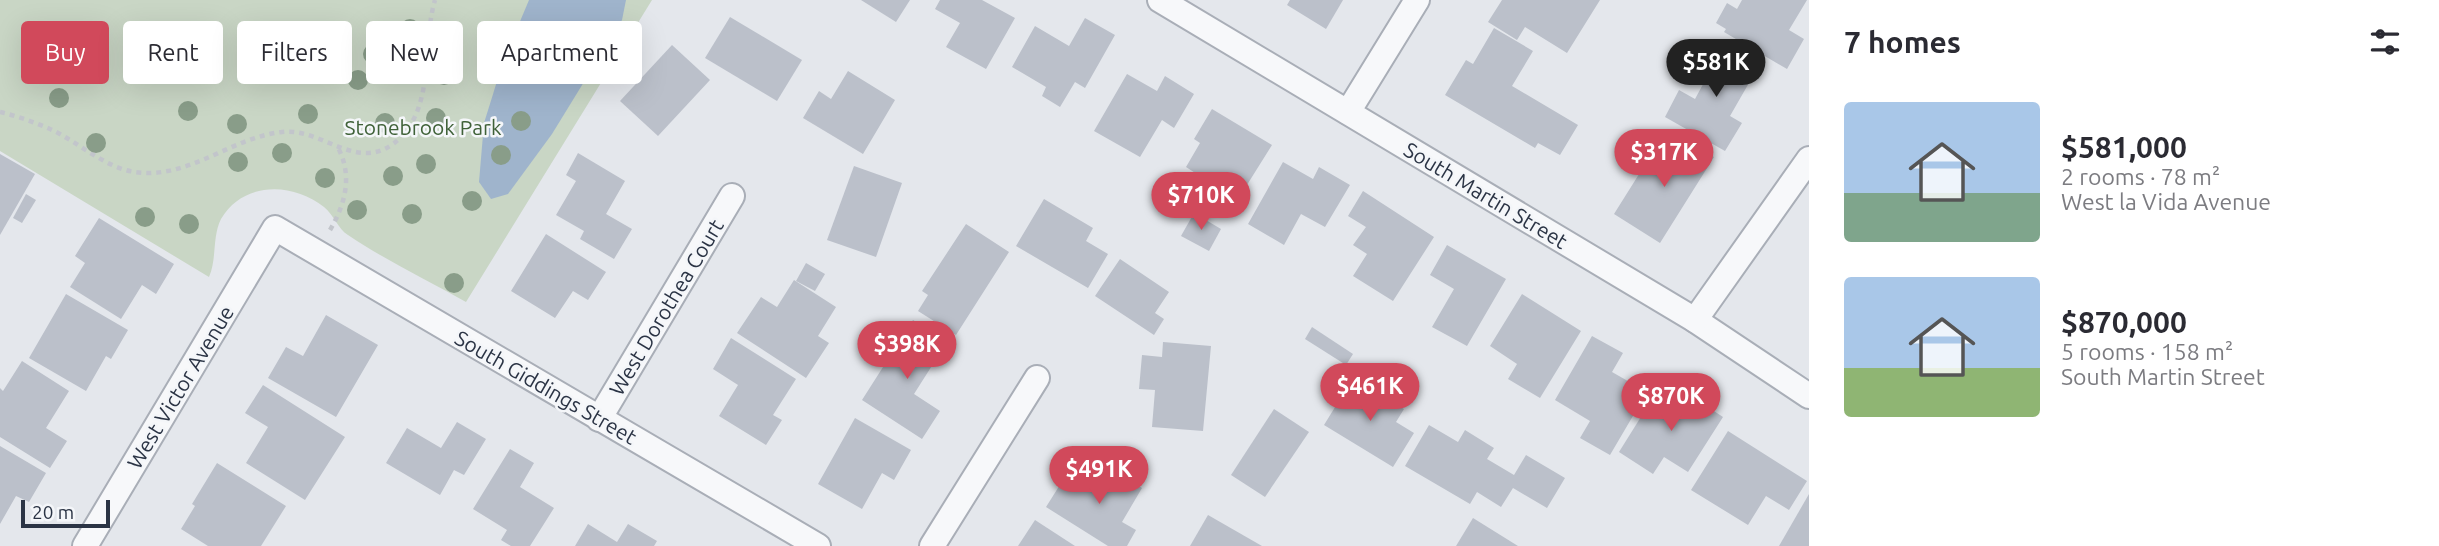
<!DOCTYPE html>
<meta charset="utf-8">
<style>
:root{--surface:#fff;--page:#f7f7f7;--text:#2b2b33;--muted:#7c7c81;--accent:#d1495b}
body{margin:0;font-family:Ubuntu,sans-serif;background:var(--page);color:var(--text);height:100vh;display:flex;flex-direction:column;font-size:26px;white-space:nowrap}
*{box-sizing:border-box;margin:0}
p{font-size:23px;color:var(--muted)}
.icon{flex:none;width:38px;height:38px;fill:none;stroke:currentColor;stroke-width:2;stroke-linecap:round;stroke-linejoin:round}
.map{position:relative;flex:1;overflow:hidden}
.panel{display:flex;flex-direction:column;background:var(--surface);width:630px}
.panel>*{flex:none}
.guide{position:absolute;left:21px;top:21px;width:665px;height:63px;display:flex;gap:14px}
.scale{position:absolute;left:21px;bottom:18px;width:89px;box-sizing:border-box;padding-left:7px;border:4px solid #2b3445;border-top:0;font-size:19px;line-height:24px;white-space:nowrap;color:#2b3445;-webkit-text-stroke:5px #f4f6f9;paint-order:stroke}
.price{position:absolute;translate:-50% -60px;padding:0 16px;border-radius:24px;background:var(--accent);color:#fff;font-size:23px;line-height:46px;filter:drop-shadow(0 2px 4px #0008)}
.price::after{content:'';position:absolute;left:50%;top:42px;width:21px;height:16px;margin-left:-10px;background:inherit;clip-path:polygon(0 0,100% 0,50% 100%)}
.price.current{background:#222;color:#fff}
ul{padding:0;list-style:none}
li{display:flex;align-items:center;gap:21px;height:175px;padding:0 35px}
li span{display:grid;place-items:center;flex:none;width:196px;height:140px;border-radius:7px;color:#555}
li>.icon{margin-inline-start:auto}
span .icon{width:84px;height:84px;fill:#fffc;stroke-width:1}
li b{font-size:30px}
h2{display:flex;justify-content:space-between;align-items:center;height:84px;padding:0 35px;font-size:30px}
.tag{padding:0 24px;border-radius:7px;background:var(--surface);box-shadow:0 7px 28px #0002;font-size:24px;line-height:63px}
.tag.current{background:var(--accent);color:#fff}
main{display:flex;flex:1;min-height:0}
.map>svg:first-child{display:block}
.green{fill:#c9d6c5}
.water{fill:#9fb4cc}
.building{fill:#bbc0ca}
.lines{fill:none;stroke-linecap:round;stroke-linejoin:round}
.minor-casing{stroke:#a9aeb7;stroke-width:28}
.path{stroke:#c2c5cb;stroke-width:4.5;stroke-dasharray:5 5;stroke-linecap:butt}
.minor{stroke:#f7f8fa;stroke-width:24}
.tree{fill:#899d89}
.labels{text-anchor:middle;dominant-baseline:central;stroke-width:5;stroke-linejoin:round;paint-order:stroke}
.park-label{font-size:21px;fill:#3f6138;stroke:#f4f6f9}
.street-label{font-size:21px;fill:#2b3445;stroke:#f4f6f9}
</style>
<main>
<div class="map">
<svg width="1809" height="546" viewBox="0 0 1809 546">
<rect width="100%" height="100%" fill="#e4e7ec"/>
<path class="green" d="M0 0H652L466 302C427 280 385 260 348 235 338 229 334 215 324 207 293 182 243 181 221 219 212 237 217 259 209 277L0 151Z"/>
<polygon class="water" points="529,0 626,0 622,20 552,134 508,194 491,199 479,182 484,123 503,62"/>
<g class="building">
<polygon points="861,0 910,0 896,22"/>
<polygon points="940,0 982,0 1015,18 986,69 946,47 960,23 935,9"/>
<polygon points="1290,0 1343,0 1326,29 1287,5"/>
<polygon points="1502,0 1600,0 1567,53 1525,27 1517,40 1488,22"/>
<polygon points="1742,0 1807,0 1789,30 1804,39 1787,69 1724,32 1726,29 1716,23 1727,3 1737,9"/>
<polygon points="730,17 802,60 777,101 705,58"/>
<polygon points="1085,18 1115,35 1085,88 1075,82 1060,107 1042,96 1046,87 1012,67 1035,26 1069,46"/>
<polygon points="1494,28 1533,51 1512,86 1578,125 1560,155 1538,143 1535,148 1445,95 1466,60 1473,64"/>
<polygon points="1726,42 1761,62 1730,116 1742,123 1725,151 1665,117 1679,90 1695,99"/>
<polygon points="672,45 710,80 658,136 620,101"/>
<polygon points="848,71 895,100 863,154 803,118 819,91 831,99"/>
<polygon points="1127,74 1157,91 1165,76 1194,94 1174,128 1162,120 1140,157 1094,131"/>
<polygon points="1212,109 1272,145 1230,212 1196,191 1203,178 1186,167 1200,143 1194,139"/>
<polygon points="1677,134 1714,157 1660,243 1614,214 1646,163 1655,169"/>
<polygon points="578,153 625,181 606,214 632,229 614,259 580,239 584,231 556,215 576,181 566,175"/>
<polygon points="0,154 35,174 0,235"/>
<polygon points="1283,162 1313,179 1319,167 1350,185 1325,227 1301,214 1284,245 1248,224"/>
<polygon points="854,166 902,183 876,257 827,240"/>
<polygon points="1363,191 1434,237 1393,301 1353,276 1367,254 1353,245 1366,227 1348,216"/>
<polygon points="26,194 36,200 22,223 13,218"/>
<polygon points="1044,199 1093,228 1086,241 1108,254 1088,288 1016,246"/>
<polygon points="1194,213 1221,229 1209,251 1181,236"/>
<polygon points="99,218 174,264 156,294 142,285 121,319 70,287 85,263 75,256"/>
<polygon points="966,224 1009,252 956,335 918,311 928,295 922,291"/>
<polygon points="546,234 606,272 588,300 573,291 555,318 511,291"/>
<polygon points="1447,245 1506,279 1467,346 1432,327 1454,289 1430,275"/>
<polygon points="1120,259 1169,292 1155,313 1164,319 1154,335 1095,296"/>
<polygon points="806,263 825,274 815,291 796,281"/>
<polygon points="794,280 836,307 818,336 829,343 806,378 737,333 761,297 777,307"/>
<polygon points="66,294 128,330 111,359 106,356 86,391 29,358"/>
<polygon points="1522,294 1581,331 1540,398 1508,379 1517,364 1490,346"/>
<polygon points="326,315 378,345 336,417 268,378 286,347 303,356"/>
<polygon points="913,320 947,342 914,394 940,411 922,439 862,400"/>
<polygon points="1312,327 1353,354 1346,365 1305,339"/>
<polygon points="1592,336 1623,353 1612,372 1647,392 1610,455 1580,438 1590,421 1555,400"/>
<polygon points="731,338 796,379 773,415 782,420 766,445 719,416 738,385 713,369"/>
<polygon points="1163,342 1211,346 1203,431 1152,427 1155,390 1139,389 1142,355 1162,357"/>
<polygon points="22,361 69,391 46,428 67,441 50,468 0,437 0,388 3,391"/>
<polygon points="1353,378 1404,409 1396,422 1414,433 1393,467 1324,425"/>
<polygon points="263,385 345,437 305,500 246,463 268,427 245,413"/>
<polygon points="1659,388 1685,405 1691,396 1723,417 1688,472 1664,457 1653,474 1619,452"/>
<polygon points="1274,409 1309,432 1265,497 1231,475"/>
<polygon points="855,418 911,450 894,480 882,473 862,509 818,484"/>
<polygon points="457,422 486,439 464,475 454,470 440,495 386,463 407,428 441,448"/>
<polygon points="1429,425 1458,442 1465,430 1494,448 1487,459 1514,475 1526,455 1565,478 1547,508 1513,488 1501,507 1477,492 1470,504 1405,466"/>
<polygon points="1728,431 1807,481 1789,510 1766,496 1748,525 1691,490"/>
<polygon points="0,446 46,473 29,502 16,496 0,524"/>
<polygon points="510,449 534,463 520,487 554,508 530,546 511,546 501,540 507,530 473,509"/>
<polygon points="1100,461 1142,488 1122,522 1136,530 1127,546 1108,546 1046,507 1063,480 1082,491"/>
<polygon points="217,463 286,506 261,546 208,546 181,529 195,506 192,504"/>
<polygon points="1809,494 1809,546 1779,546"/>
<polygon points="1208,515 1262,546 1190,546"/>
<polygon points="1473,518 1518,546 1456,546"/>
<polygon points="1035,520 1075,546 1018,546"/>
<polygon points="588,524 617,542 628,524 657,541 654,546 575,546"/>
</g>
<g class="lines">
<g class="minor-casing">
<g id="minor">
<polyline points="1160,0 1695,320 1809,396"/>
<polyline points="1348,112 1417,0"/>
<polyline points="1695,320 1809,159"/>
<polyline points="599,419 732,196"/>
<polyline points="85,546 275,228 818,546"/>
<polyline points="932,546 1037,378"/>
</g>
</g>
<g class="path">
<path d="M0 112C17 116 34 122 50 129 77 141 105 168 135 172 188 180 232 137 282 132 324 127 360 178 401 137 435 102 422 43 435 0"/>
<path d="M330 230C346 203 353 174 337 146"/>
</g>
<use href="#minor" class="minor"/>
</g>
<g class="tree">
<circle cx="410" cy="29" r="10"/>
<circle cx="448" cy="34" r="10"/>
<circle cx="373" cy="54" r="10"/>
<circle cx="409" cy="72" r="10"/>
<circle cx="444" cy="75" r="10"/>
<circle cx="358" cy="80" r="10"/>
<circle cx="59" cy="98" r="10"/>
<circle cx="188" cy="111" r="10"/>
<circle cx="308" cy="114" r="10"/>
<circle cx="436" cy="118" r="10"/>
<circle cx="521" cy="121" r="10"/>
<circle cx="385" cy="123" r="10"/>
<circle cx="237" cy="124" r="10"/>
<circle cx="96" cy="143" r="10"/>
<circle cx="282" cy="153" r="10"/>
<circle cx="501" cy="155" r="10"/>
<circle cx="238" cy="162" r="10"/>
<circle cx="426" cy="164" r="10"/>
<circle cx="393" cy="176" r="10"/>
<circle cx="325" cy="178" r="10"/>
<circle cx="472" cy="201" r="10"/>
<circle cx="357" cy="210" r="10"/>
<circle cx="412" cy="214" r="10"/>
<circle cx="145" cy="217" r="10"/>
<circle cx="189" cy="224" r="10"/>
<circle cx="454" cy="283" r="10"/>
</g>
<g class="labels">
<g class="park-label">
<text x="423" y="127">Stonebrook Park</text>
</g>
<g class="street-label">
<text transform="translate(1486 195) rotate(31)">South Martin Street</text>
<text transform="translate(666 307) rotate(-59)">West Dorothea Court</text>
<text transform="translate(180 387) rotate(-59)">West Victor Avenue</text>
<text transform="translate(546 387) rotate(30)">South Giddings Street</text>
</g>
</g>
</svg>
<div class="scale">20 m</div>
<b class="price current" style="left:1716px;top:99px">$581K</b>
<b class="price" style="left:1664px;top:189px">$317K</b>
<b class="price" style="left:1201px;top:232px">$710K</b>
<b class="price" style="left:907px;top:381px">$398K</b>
<b class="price" style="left:1370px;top:423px">$461K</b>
<b class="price" style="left:1671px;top:433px">$870K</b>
<b class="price" style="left:1099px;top:506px">$491K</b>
<div class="guide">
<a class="tag current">Buy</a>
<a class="tag">Rent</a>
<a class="tag">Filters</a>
<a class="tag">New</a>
<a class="tag">Apartment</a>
</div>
</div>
<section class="panel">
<h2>7 homes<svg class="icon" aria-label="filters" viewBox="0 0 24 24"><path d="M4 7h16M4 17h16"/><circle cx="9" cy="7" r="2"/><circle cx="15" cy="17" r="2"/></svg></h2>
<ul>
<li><span style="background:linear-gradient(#a9c7e8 65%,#7fa58c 0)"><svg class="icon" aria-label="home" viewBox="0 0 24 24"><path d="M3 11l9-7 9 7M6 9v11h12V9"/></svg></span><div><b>$581,000</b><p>2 rooms · 78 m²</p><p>West la Vida Avenue</p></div></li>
<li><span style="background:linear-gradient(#a9c7e8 65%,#8fb573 0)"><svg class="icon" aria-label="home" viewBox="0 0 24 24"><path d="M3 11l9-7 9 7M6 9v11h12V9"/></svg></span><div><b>$870,000</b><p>5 rooms · 158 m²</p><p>South Martin Street</p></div></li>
</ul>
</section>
</main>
